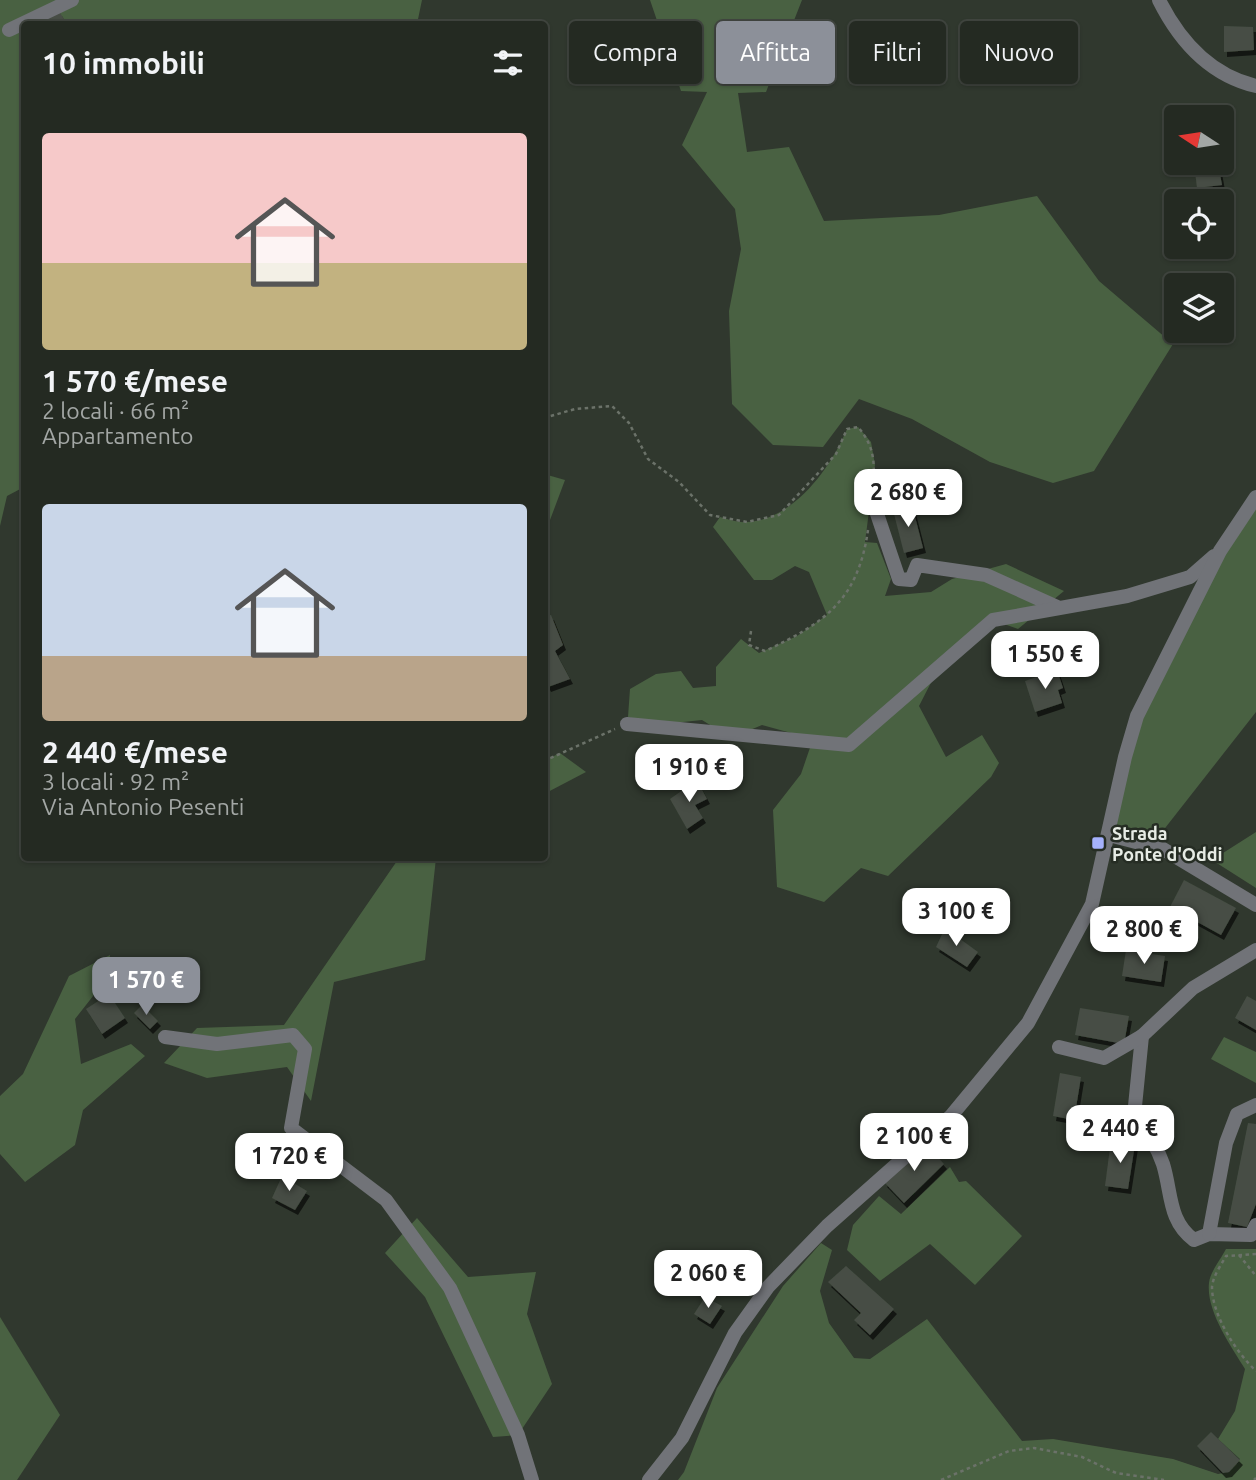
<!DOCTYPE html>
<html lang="it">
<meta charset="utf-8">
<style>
:root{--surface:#242a22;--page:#2c322a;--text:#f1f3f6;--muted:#a3a7a5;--line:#414640;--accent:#8c9099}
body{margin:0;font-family:Ubuntu,sans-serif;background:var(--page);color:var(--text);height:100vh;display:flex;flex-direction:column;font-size:26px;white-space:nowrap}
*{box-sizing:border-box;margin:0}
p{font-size:23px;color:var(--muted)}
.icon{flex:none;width:38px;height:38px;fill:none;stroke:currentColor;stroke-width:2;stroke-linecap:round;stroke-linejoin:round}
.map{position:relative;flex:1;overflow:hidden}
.panel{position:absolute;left:21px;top:21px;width:527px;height:840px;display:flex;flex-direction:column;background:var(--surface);border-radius:7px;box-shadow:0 2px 5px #0004,0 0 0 2px var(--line)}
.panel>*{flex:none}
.guide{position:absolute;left:569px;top:21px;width:581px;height:63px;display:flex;gap:14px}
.needle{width:46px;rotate:282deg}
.controls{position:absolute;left:1164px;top:105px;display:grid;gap:14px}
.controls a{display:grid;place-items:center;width:70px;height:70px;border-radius:7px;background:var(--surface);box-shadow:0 2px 5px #0004,0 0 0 2px var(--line);font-size:35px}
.price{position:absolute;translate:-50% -60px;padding:0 16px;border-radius:14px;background:#fff;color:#222;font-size:23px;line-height:46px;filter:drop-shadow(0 2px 4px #0008)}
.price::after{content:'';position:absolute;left:50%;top:42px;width:21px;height:16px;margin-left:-10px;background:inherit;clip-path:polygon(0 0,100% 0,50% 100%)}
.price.current{background:var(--accent);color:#fff}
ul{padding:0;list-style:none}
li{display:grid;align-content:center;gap:14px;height:371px;padding:0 21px}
li span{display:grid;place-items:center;height:217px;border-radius:7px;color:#555}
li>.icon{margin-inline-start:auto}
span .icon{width:126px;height:126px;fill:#fffc;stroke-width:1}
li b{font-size:30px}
h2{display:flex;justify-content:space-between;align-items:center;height:84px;padding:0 21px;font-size:30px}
.chip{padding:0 24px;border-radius:7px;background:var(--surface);box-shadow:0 2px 5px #0004,0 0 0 2px var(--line);font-size:24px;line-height:63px}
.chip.current{background:var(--accent);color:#fff}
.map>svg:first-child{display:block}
.green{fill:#496142}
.building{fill:#464e44;filter:url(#shadow)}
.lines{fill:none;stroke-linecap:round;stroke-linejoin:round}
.path{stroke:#6b7269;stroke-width:2.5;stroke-dasharray:3.5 3.5;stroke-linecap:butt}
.minor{stroke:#717378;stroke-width:14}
.poi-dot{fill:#a5b1fc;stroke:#262d24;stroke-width:2.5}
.labels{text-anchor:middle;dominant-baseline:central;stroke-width:5;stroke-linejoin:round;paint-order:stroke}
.poi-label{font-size:18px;font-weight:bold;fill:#e7ece5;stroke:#262d24;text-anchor:start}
</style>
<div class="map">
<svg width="1256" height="1480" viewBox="0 0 1256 1480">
<defs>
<filter id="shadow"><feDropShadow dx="3" dy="5" stdDeviation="0" flood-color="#0009"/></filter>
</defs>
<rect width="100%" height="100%" fill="#30382e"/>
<g class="green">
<polygon points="0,0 422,0 417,24 24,24 24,487 7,496 0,526"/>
<polygon points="650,0 802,0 766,92 738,93 747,152 789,147 824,221 939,215 1037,196 1099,281 1173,344 1094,471 1053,483 990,462 912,419 859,399 823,447 773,445 732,404 729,311 741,249 735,209 682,145 707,92 681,91"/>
<path d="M858 427 871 442 875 465 865 542 877 543 891 579 885 596 931 592 952 579 1006 564 1064 591 1018 629 993 620 938 669 919 706 946 757 982 735 999 763 991 777 888 876 861 868 824 902 777 887 773 810 801 774 813 739 762 725 731 738 702 720 655 725 628 717 630 689 656 674 681 671 693 688 716 686V667L741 639 759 653 797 636 827 615 809 572 795 566 772 580H754L713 527 720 517C728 519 738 523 747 522 793 520 831 468 847 429Z"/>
<polygon points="544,474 565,480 544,536"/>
<polygon points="1256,497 1256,712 1151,846 1109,835 1137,716"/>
<polygon points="560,753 586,772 544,794 544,761"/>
<polygon points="1256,832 1256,888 1212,860"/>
<polygon points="399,858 436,858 425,960 334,982 311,1101 287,1067 207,1078 164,1063 197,1028 284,1025"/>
<polygon points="110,955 108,977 75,1019 81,1064 131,1044 145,1056 83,1110 75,1145 25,1182 0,1154 0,1096 23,1074 69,976"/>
<polygon points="1224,1037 1256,1052 1256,1083 1211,1059"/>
<polygon points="950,1167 959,1182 966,1181 1022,1236 975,1285 930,1244 880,1281 847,1250 853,1225 879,1196 901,1214"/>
<polygon points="417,1218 468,1277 536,1272 527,1314 552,1384 518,1435 493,1437 425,1297 385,1253"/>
<path d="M821 1243 832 1250 820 1291 829 1323 854 1358 870 1359 927 1319 1022 1441 1053 1439 1173 1459 1218 1474 1229 1472 1240 1459 1218 1439 1235 1411 1245 1369C1231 1346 1206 1311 1209 1283 1210 1272 1221 1259 1226 1249H1256V1480H678L684 1472 717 1388 783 1286Z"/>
<polygon points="0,1317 60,1415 17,1480 0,1480"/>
</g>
<g class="building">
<polygon points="59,11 67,24 39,24"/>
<polygon points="1224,26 1253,27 1254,50 1224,52"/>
<polygon points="1205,107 1205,117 1186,117 1185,108"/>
<polygon points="1194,163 1218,163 1222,185 1197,188"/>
<polygon points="912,505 923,548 904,553 893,510"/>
<polygon points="551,615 563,645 555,651 570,679 548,687 544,679 544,617"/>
<polygon points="1057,670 1063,688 1058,690 1062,703 1035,712 1025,681"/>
<polygon points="697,780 707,799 695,805 703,818 687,829 670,799"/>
<polygon points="1184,880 1236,908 1221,935 1170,907"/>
<polygon points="945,928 978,952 967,967 936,947"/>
<polygon points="1126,950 1165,956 1161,982 1122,976"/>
<polygon points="109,994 125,1018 102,1034 86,1009"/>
<polygon points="1247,996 1256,1001 1256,1030 1235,1018"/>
<polygon points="142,1005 158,1021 150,1029 134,1013"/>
<polygon points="1080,1008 1129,1016 1124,1044 1075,1035"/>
<polygon points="1060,1073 1081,1077 1074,1120 1053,1116"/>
<polygon points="1248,1123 1256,1124 1256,1204 1247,1227 1228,1223"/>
<polygon points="1111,1140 1135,1144 1128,1189 1105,1186"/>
<polygon points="925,1143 944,1164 904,1203 884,1182"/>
<polygon points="282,1176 307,1191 295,1210 272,1198"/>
<polygon points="846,1266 894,1309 870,1335 854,1320 861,1313 828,1282"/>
<polygon points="705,1297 722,1306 710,1324 694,1314"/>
<polygon points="1211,1432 1240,1460 1229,1472 1223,1473 1197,1446"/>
</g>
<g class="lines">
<g class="path">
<path d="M544 418 575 409 612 406 629 423 648 459 679 482 710 515 747 522 779 515 836 454 847 429 858 427C874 446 875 461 873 485"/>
<path d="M751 631 749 645 765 651C825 623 858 600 868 530"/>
<polyline points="544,761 615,729"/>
<path d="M1256 1254 1226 1256C1221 1265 1213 1276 1212 1287 1212 1315 1236 1352 1256 1371"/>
<polyline points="1239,1255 1256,1276"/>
<polyline points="941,1480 1009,1451 1034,1448 1082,1457 1116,1473 1164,1480"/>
<polyline points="1254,1480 1256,1478"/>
</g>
<g class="minor">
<path d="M1159 0C1179 40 1210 75 1256 86"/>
<polyline points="9,30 72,0"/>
<polyline points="872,499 899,579 911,580 917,565 986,575 1057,607"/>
<polyline points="627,724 849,745 993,620 1127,596 1190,577 1214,556"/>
<polyline points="1109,835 1163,849 1256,905"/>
<path d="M1142 1036 1134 1116C1147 1131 1157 1146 1163 1164 1172 1193 1168 1221 1194 1240L1209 1234 1251 1235 1256 1225"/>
<polyline points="165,1037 217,1044 293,1035 305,1049 291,1128 386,1200 450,1288 518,1435 532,1480"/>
<polyline points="1059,1047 1104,1058 1142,1036 1193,988 1256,950"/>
<polyline points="1209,1234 1226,1143 1237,1114 1256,1105"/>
<polyline points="649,1480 682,1438 735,1333 768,1287 827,1226 951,1116 1028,1023 1092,904 1125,757 1137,716 1220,551 1256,497"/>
</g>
</g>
<rect class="poi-dot" x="1091" y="836" width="14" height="14" rx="3.5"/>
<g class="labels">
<g class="poi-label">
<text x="1112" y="833">Strada<tspan x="1112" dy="21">Ponte d'Oddi</tspan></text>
</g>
</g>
</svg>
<div class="controls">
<a><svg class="needle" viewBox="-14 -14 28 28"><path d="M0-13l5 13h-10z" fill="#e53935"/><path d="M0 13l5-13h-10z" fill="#a3a7a5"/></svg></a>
<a><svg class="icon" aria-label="locate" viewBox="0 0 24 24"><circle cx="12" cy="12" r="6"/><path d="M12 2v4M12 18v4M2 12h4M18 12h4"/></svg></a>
<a><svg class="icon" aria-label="layers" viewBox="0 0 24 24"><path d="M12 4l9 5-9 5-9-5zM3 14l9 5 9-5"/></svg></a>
</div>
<b class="price" style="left:908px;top:529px">2 680 €</b>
<b class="price" style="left:1045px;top:691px">1 550 €</b>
<b class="price" style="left:689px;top:804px">1 910 €</b>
<b class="price" style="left:956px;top:948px">3 100 €</b>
<b class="price" style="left:1144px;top:966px">2 800 €</b>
<b class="price current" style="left:146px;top:1017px">1 570 €</b>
<b class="price" style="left:1120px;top:1165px">2 440 €</b>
<b class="price" style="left:914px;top:1173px">2 100 €</b>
<b class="price" style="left:289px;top:1193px">1 720 €</b>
<b class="price" style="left:708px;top:1310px">2 060 €</b>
<div class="guide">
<a class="chip">Compra</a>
<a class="chip current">Affitta</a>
<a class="chip">Filtri</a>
<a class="chip">Nuovo</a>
</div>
<section class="panel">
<h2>10 immobili<svg class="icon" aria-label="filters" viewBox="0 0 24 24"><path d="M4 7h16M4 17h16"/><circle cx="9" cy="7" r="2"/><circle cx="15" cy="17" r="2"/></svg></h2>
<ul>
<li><span style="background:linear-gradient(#f6c9c9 60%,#c2b280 0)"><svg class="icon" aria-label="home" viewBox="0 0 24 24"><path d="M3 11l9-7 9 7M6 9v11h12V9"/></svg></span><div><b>1 570 €/mese</b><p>2 locali · 66 m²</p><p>Appartamento</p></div></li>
<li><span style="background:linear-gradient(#c9d6e8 70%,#b9a48a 0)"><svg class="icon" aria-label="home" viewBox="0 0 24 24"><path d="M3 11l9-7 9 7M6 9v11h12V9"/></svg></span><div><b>2 440 €/mese</b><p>3 locali · 92 m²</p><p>Via Antonio Pesenti</p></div></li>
</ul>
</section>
</div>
